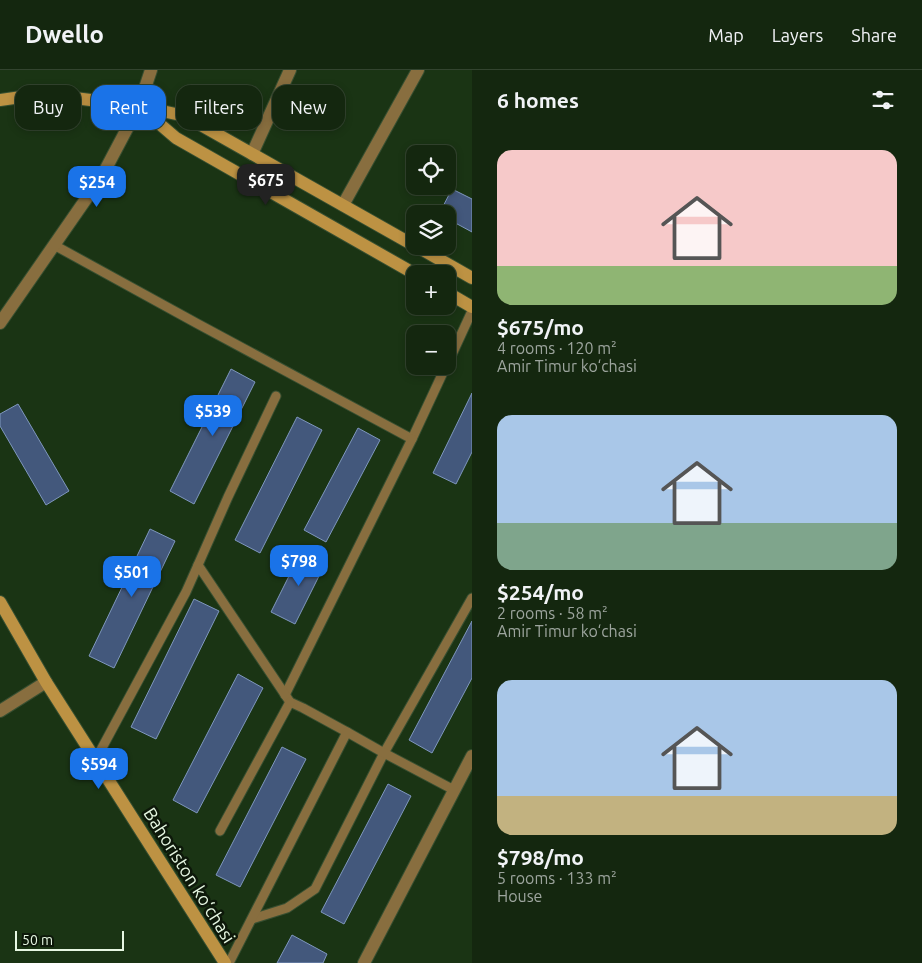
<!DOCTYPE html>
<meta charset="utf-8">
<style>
:root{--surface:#14270f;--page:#1d2f18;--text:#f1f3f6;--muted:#9da59e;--line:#33442f;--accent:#1a73e8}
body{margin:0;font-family:Ubuntu,sans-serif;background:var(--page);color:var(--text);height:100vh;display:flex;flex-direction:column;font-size:19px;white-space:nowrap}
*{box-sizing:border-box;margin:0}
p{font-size:16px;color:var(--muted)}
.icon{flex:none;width:28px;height:28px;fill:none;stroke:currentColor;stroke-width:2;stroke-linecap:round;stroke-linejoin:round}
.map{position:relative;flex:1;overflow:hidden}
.drawer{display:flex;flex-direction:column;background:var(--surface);width:450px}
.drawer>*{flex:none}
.hud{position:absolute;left:15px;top:15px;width:381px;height:45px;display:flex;gap:10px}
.controls{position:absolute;left:406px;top:75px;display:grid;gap:10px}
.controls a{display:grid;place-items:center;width:50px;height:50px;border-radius:10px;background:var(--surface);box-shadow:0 2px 8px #0003,0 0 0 1px var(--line);font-size:25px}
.scale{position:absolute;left:15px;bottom:12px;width:109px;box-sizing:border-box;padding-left:5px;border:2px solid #e6f7e2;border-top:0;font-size:14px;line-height:18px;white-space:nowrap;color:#e6f7e2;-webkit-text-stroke:4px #0d180a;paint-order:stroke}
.price{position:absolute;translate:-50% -42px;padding:0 11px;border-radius:10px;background:var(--accent);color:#fff;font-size:16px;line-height:32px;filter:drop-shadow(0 1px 2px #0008)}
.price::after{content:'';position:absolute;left:50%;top:30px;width:15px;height:11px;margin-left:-8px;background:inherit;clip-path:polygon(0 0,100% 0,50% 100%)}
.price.on{background:#222;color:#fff}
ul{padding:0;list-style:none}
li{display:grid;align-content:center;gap:10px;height:265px;padding:0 25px}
li span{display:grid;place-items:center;height:155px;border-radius:15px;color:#555}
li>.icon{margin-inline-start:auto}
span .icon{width:90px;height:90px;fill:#fffc;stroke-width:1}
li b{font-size:21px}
h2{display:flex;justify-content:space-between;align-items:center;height:60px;padding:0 25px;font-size:21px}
.tag{padding:0 18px;border-radius:15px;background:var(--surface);box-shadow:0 2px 8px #0003,0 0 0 1px var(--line);font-size:18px;line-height:45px}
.tag.on{background:var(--accent);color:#fff}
header{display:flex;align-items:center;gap:30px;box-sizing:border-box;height:70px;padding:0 25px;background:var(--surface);border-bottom:1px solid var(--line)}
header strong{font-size:24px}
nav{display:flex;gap:28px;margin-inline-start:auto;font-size:18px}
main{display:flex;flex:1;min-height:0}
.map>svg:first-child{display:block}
.building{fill:#43587c;stroke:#7f97be}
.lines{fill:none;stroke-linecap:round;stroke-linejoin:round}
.lane-casing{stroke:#374f31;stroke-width:11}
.street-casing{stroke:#374f31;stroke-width:14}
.secondary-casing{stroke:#374f31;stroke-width:14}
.lane{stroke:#886e3f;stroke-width:9}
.street{stroke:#886e3f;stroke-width:12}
.secondary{stroke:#bd9243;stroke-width:12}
.labels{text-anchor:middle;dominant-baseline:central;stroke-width:5;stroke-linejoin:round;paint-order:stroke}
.street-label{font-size:18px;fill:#e6f7e2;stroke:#0d180a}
</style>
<header>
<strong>Dwello</strong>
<nav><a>Map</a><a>Layers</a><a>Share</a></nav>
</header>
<main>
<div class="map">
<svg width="472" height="893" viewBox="0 0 472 893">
<rect width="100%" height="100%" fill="#1a3414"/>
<g class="building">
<polygon points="452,119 472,129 472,162 448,149 448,144 439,144"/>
<polygon points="231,299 255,312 194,434 170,421"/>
<polygon points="472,323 472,382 456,414 433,403"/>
<polygon points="18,334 69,421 46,435 0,356 0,344"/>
<polygon points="297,347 322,360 260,483 235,470"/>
<polygon points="358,358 380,370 326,472 304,460"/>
<polygon points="150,459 175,471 114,598 89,586"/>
<polygon points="302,480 326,492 295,554 271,542"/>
<polygon points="194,529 219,541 156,669 131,657"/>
<polygon points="472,551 472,608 432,683 409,670"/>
<polygon points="238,604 263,618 197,743 173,730"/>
<polygon points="282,677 306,689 240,817 216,805"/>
<polygon points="388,714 411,726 344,854 321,842"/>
<polygon points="292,865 327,884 323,893 277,893"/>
</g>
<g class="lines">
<g class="lane-casing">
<g id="lane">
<polyline points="54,175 198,254 412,369 446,296"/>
<polyline points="448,293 472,241"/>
<polyline points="198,495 228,427 276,326"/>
<polyline points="285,625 412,369"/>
<polyline points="96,689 186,522 198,495 290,632 303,638 347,662"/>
<polyline points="220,761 290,632"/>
<polyline points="252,849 287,838 315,819 384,683 472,528"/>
<polyline points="229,893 347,662 384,683 454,720"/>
</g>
</g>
<g class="street-casing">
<g id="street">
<polyline points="252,84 290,0"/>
<polyline points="343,135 418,0"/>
<polyline points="0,253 102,106 139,36 151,0"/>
<polyline points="0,641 46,612"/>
<polyline points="364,893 472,686"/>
</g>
</g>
<g class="secondary-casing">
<g id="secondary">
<polyline points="0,30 42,24 139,36 185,46 415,176"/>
<polyline points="141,38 176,68 415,204"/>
<polyline points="416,176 472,208"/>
<polyline points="448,223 472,237"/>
<polyline points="0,532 46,612 225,893"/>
</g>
</g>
<use href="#lane" class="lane"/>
<use href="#street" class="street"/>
<use href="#secondary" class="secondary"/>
</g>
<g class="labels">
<g class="street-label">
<text transform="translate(190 805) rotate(58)">Bahoriston ko‘chasi</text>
</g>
</g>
</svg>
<div class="controls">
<a><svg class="icon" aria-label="locate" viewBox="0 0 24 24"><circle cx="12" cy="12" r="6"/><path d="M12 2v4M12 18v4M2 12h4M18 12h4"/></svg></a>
<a><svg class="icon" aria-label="layers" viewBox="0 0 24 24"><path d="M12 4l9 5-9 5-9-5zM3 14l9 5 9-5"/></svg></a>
<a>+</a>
<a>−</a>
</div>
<div class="scale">50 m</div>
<b class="price on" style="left:266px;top:136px">$675</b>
<b class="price" style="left:97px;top:138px">$254</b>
<b class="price" style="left:213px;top:367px">$539</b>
<b class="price" style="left:299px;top:517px">$798</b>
<b class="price" style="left:132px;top:528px">$501</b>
<b class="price" style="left:99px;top:720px">$594</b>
<div class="hud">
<a class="tag">Buy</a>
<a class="tag on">Rent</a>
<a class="tag">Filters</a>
<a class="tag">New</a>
</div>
</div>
<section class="drawer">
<h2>6 homes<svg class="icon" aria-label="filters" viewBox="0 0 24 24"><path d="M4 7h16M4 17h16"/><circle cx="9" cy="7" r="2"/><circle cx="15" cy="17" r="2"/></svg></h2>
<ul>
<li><span style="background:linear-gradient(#f6c9c9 75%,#8fb573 0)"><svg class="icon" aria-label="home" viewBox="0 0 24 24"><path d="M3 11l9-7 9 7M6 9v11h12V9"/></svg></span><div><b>$675/mo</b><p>4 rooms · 120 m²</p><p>Amir Timur ko‘chasi</p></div></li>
<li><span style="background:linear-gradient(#a9c7e8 70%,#7fa58c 0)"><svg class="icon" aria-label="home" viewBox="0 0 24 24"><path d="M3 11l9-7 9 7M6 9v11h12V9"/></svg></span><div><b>$254/mo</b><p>2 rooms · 58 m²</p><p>Amir Timur ko‘chasi</p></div></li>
<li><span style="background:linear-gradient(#a9c7e8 75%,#c2b280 0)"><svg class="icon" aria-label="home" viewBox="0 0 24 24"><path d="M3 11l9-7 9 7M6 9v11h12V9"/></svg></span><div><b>$798/mo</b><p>5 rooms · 133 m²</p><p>House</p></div></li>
</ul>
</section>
</main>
